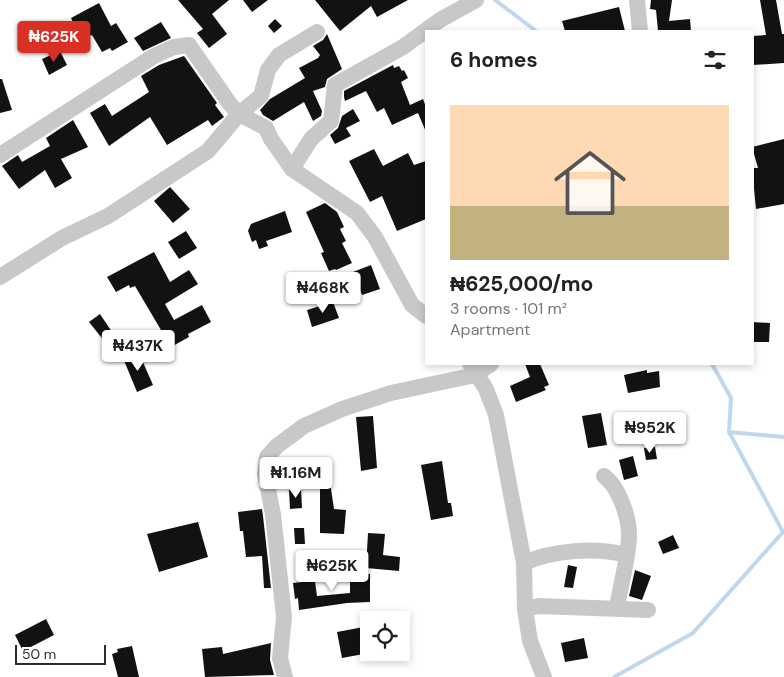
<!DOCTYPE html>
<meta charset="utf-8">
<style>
:root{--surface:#fff;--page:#f2f2f2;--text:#222;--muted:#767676;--line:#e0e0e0;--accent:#d93025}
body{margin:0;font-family:"DM Sans",sans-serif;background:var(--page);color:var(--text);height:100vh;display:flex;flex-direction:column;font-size:19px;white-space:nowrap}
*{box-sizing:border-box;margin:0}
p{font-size:16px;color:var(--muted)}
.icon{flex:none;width:28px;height:28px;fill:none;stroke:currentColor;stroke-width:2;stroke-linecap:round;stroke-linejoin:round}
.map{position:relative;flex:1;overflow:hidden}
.side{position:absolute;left:425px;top:30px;width:329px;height:335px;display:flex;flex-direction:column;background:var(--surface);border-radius:0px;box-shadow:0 2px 8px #0003}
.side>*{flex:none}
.fabs{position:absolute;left:360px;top:611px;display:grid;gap:10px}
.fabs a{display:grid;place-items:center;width:50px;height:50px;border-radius:0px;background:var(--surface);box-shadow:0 2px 8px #0003;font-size:25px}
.scale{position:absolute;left:15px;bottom:12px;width:91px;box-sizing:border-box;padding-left:5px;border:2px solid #2b2b2b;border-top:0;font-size:14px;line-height:18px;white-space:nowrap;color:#2b2b2b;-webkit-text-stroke:4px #fff;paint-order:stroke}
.price{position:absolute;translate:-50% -42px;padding:0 11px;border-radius:5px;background:#fff;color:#222;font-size:16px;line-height:32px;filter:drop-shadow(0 1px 2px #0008)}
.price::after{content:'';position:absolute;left:50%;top:30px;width:15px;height:11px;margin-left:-8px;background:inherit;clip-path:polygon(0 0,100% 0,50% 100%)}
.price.on{background:var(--accent);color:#fff}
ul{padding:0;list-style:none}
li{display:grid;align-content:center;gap:10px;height:265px;padding:0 25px}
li+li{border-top:1px solid var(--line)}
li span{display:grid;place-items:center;height:155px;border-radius:0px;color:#555}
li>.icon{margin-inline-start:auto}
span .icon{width:90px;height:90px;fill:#fffc;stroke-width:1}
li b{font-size:21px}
h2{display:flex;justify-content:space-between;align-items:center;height:60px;padding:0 25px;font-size:21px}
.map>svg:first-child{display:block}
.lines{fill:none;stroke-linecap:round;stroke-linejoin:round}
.stream{stroke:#c1d7ec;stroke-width:4}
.building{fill:#121212}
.minor{stroke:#c8c8c8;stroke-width:16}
</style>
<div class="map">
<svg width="784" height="677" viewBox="0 0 784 677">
<rect width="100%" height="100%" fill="#fff"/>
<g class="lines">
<g class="stream">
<polyline points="495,0 536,31"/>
<polyline points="712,364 731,398 729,432 783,532"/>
<polyline points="729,432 784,437"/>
<polyline points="614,677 693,633 783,532"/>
</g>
</g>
<g class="building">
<polygon points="178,0 229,0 212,14 227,34 209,48 197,33 203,29"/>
<polygon points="243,0 268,0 252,12"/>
<polygon points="315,0 408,0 377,17 371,6 340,31"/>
<polygon points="651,0 672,0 669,21 690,19 691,31 658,31 656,10 650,9"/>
<polygon points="760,0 776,0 782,34 784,34 784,63 753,65 752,36 766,35"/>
<polygon points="99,3 111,26 116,23 128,42 112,51 110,48 102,52 92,35 81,40 71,18"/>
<polygon points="619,7 625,31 565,31 562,21"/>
<polygon points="275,19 282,26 274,33 268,26"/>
<polygon points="161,22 171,38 143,51 134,38"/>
<polygon points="327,34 342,69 327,79 325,87 313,91 322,111 321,116 313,121 304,102 273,121 263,115 260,110 270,99 305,78 299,68 318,58 320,55 313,46 323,40"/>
<polygon points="60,51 67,65 49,75 42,59"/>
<polygon points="184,56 217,103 215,105 224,117 212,126 208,120 167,145 150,117 109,146 90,113 105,104 112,116 149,92 141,76 159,65"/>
<polygon points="393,65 394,68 399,66 402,71 404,70 408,78 401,82 410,105 423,99 426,107 426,132 418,113 392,125 384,108 377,112 366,91 345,101 344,97 344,91"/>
<polygon points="0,79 2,79 12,110 0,113"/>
<polygon points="353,109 360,121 346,128 351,136 335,144 330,135 338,128 342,116"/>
<polygon points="73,120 88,147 61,159 72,178 55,188 45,170 19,189 2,166 18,155 22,162 50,146 46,138"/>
<polygon points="784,139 784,204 756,209 752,168 758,168 752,147"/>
<polygon points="374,149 383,166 408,153 414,165 426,161 426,219 397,231 382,196 370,202 349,161"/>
<polygon points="170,187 190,209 173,223 154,201"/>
<polygon points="325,203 337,212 344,227 340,229 346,241 342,243 352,263 336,270 335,269 329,271 321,253 324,252 306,212"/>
<polygon points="285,211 292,232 266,241 268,246 259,249 256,240 252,242 248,231 251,224"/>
<polygon points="186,231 197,248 179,259 168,242"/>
<polygon points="154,252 170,282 189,270 198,284 165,304 174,320 202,305 211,322 188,334 189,337 171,347 135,286 130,288 129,285 116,292 107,277"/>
<polygon points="371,265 380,289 362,295 353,272"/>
<polygon points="333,302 339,318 312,327 307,310"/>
<polygon points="100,314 114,335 105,342 89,322"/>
<polygon points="752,322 770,323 769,342 752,342"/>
<polygon points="138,351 153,385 137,392 123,358"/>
<polygon points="525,364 540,364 549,385 544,387 546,390 516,402 510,386 530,377"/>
<polygon points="647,370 647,373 659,371 660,387 628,393 624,375"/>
<polygon points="601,413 607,445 588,448 582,416"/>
<polygon points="373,416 377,468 361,471 356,417"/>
<polygon points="655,447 657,459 646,460 644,448"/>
<polygon points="633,456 638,476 624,480 619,460"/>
<polygon points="442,461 448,503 451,503 453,516 431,520 421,465"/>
<polygon points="330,482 334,509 346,510 344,534 320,533 320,484"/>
<polygon points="301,489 302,508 290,509 289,490"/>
<polygon points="262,509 263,516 271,588 264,588 262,556 246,557 243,531 240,531 238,512"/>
<polygon points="198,522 208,557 159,572 147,534"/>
<polygon points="294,528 304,528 305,544 295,544"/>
<polygon points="368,533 385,534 383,555 400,557 399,571 366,568"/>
<polygon points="673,535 679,548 663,554 658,542"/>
<polygon points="568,565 577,567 573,588 564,587"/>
<polygon points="635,570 651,576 642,600 629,596"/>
<polygon points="302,574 314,574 317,596 350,593 350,574 370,574 370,602 347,603 299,610 298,598 295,599 293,583 302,582"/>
<polygon points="46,619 54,635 23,651 15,635"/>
<polygon points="369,626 369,653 342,658 337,632"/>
<polygon points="584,638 588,658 565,662 561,643"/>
<polygon points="271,643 270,660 274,675 205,677 202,649 222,647 223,654"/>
<polygon points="132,646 139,677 118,677 112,654 118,652 117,649"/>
</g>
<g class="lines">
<g class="minor">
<polyline points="637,0 640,31"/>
<polyline points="0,155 154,56 174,47 189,45 230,104 239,114 266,128 271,139 292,169 357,213 375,237 412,305 426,316"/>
<polyline points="292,169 311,139 331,121 335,85 403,47 440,20 476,0"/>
<polyline points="0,277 62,238 108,216 208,151 239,114 261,96 268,70 279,55 317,32"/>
<polyline points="470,364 486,389 496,415 524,563 525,609 530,641 544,677"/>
<path d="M604 476C619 487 629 517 629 535 629 556 620 587 617 608"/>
<path d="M524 563C553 550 596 547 626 555"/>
<polyline points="525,609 539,606 648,610"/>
<polyline points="285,677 280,658 284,617 273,514 265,474 267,457 277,446 304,426 342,409 391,393 475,375 491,364"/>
</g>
</g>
</svg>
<div class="fabs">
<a><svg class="icon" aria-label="locate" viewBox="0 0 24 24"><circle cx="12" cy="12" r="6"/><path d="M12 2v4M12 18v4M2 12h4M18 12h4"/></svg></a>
</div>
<div class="scale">50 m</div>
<b class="price on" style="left:54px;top:63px">₦625K</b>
<b class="price" style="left:323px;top:314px">₦468K</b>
<b class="price" style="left:138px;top:372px">₦437K</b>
<b class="price" style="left:650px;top:454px">₦952K</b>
<b class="price" style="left:296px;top:499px">₦1.16M</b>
<b class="price" style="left:332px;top:592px">₦625K</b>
<section class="side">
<h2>6 homes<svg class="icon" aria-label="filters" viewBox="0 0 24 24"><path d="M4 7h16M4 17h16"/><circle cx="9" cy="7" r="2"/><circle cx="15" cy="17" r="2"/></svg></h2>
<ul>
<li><span style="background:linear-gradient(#ffd9b3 65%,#c2b280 0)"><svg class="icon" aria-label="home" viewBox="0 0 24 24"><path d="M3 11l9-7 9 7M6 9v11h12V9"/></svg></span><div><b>₦625,000/mo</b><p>3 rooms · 101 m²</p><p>Apartment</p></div></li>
</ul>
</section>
</div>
